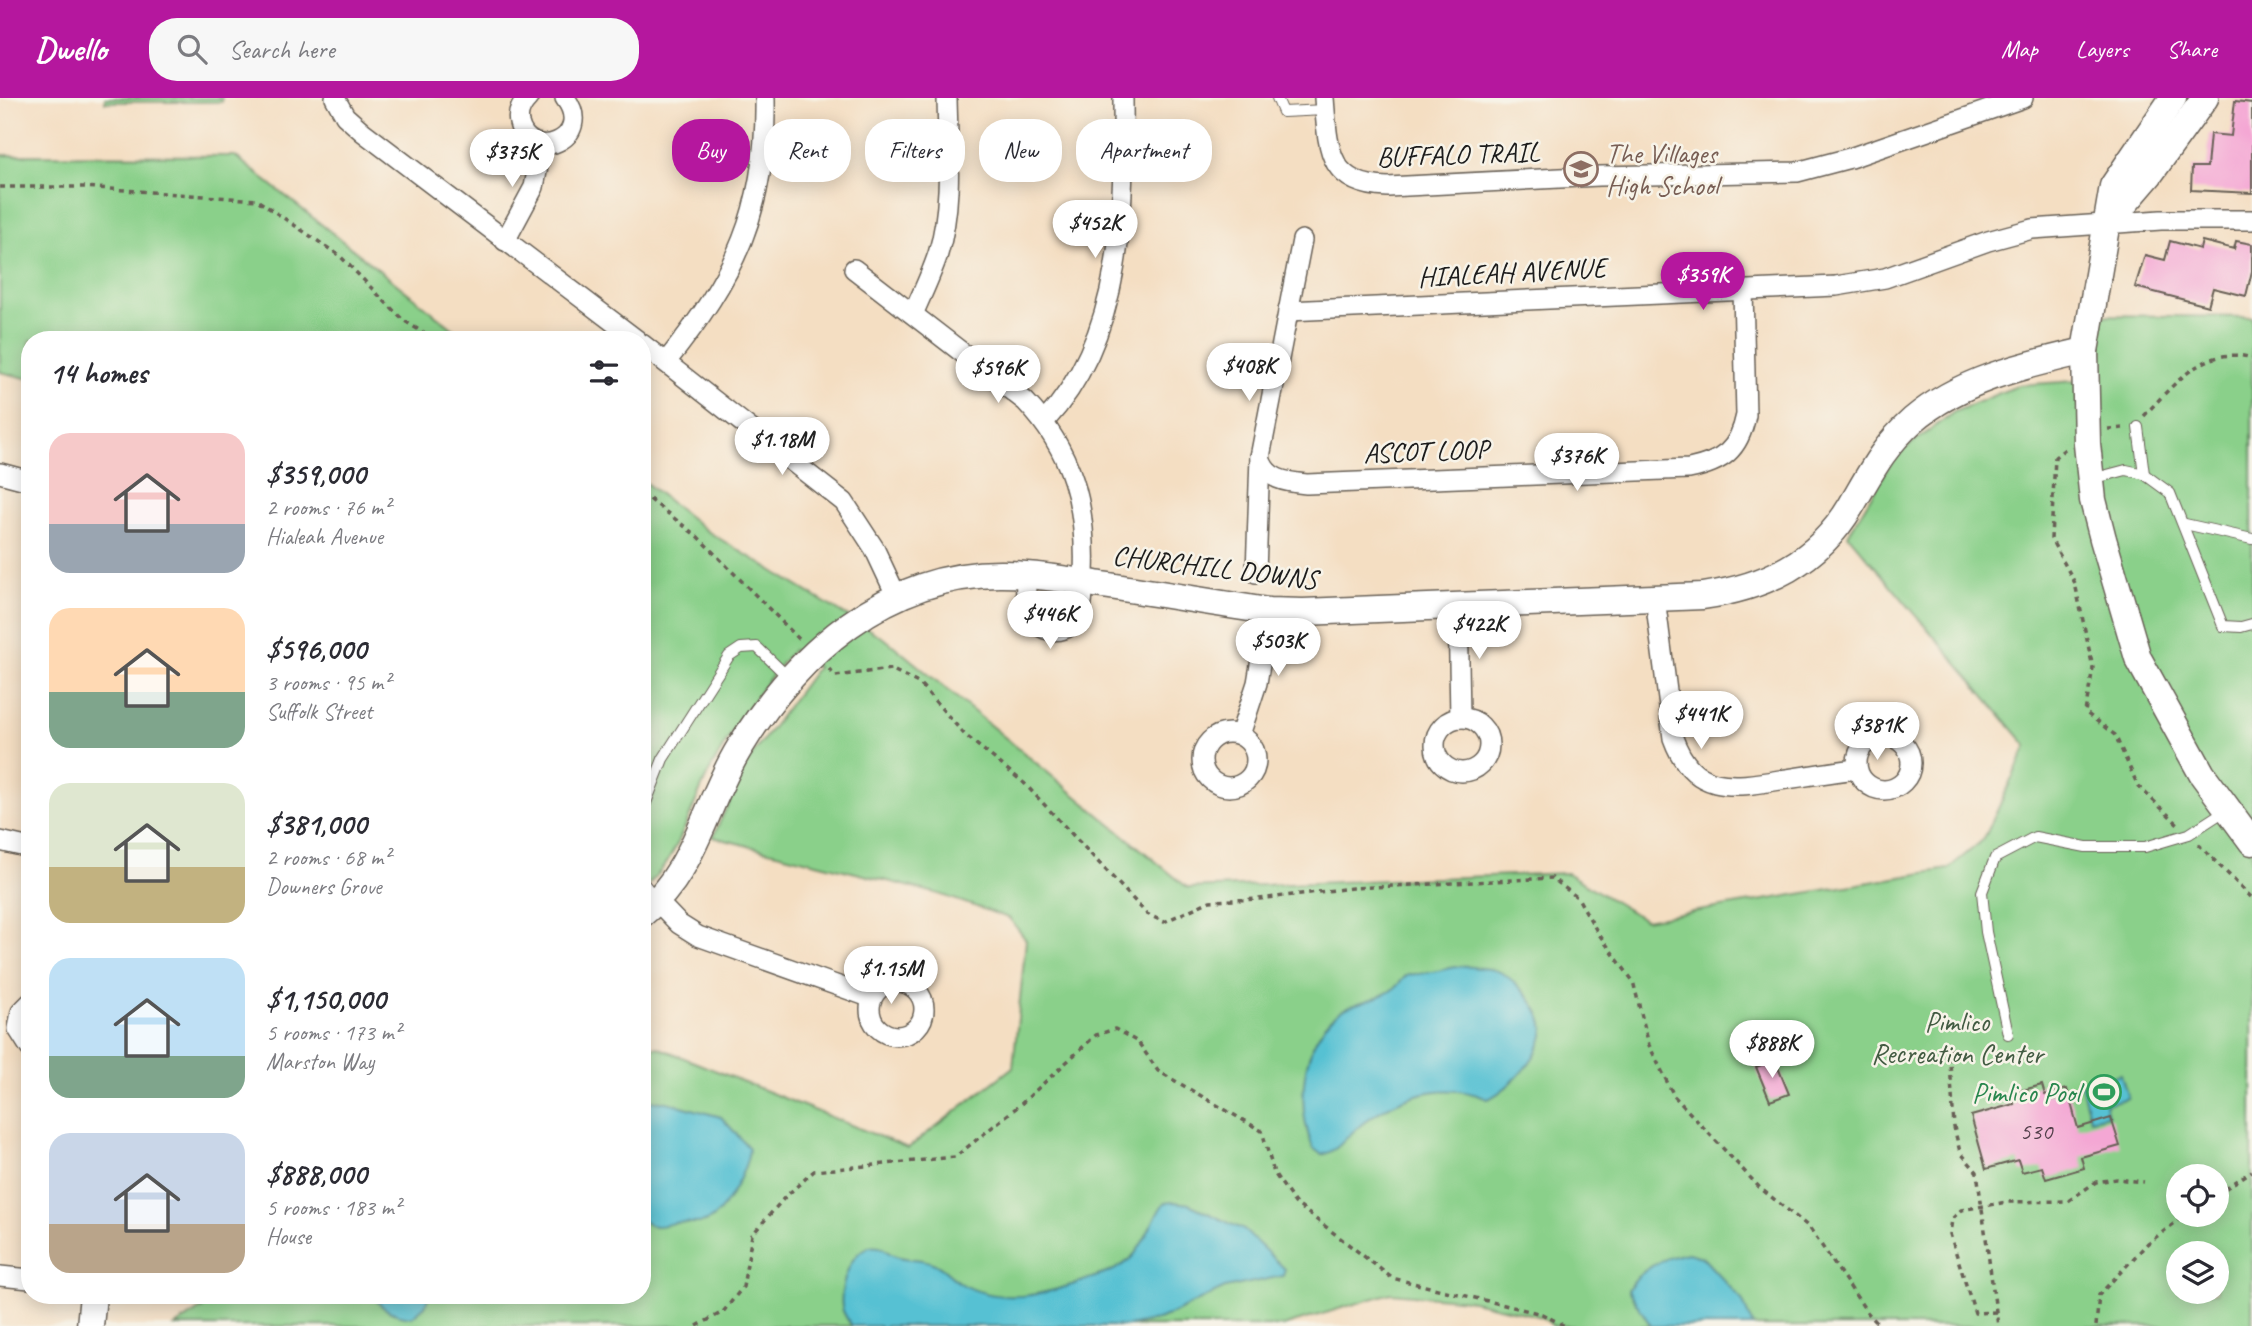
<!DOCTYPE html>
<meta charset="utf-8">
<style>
:root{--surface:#fff;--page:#f7f7f7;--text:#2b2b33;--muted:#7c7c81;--accent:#b5179e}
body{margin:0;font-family:Caveat,sans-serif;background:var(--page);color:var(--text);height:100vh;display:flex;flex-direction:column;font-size:26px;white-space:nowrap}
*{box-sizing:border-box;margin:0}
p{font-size:23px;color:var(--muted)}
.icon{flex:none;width:38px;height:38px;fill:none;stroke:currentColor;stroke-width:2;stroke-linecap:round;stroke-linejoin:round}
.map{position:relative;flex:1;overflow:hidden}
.drawer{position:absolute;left:21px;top:233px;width:630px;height:973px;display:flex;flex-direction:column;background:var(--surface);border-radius:28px;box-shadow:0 4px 18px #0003}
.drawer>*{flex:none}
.guide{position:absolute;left:672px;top:21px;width:665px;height:63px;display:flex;gap:14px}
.tools{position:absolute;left:2166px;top:1066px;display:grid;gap:14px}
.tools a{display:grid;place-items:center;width:63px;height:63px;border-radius:50%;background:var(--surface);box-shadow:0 4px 18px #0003;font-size:35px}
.price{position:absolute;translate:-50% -60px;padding:0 16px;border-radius:24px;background:#fff;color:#222;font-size:23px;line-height:46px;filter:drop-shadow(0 2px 4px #0008)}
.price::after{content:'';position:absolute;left:50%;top:42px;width:21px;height:16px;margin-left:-10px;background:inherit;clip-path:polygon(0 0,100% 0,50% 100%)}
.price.on{background:var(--accent);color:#fff}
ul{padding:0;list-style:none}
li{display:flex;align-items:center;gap:21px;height:175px;padding:0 28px}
li span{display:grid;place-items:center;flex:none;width:196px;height:140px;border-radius:21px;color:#555}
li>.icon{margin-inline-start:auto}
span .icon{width:84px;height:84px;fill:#fffc;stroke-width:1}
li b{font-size:30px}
h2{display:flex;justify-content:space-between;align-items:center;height:84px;padding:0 28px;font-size:30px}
.chip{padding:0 24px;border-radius:28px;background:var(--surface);box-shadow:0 4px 18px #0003;font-size:24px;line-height:63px}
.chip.on{background:var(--accent);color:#fff}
header{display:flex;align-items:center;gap:42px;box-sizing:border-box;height:98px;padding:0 35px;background:var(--accent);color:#fff}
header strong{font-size:33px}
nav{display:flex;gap:38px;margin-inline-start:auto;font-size:24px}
.search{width:490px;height:63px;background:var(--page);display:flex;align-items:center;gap:18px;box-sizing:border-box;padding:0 24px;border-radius:28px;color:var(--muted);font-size:26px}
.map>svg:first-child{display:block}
.green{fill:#8ad08a;stroke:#537653;stroke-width:2;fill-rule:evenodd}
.water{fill:#57c1d3;stroke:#3a6e78;stroke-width:2}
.building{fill:#f4a7d4}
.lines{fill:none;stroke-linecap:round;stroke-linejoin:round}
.lane-casing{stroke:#686056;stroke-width:12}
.street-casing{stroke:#686056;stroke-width:22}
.secondary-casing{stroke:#686056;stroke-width:29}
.path{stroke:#686056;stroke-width:3.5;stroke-dasharray:5 5;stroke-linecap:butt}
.lane{stroke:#fff;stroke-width:10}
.street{stroke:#fff;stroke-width:19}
.secondary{stroke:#fff;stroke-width:26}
.labels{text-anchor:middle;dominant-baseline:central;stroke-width:5;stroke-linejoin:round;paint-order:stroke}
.number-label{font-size:24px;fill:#523f4a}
.education-label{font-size:28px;fill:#785e54;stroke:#f7f3e8;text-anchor:start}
.street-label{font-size:28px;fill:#1c1c1c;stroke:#f7f3e8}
.park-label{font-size:28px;fill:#425b42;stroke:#f7f3e8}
.leisure-label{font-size:28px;fill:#27864d;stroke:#f7f3e8;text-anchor:end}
</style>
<header>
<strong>Dwello</strong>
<div class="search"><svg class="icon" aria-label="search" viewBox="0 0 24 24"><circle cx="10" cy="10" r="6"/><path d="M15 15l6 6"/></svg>Search here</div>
<nav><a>Map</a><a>Layers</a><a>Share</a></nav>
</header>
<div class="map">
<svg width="2252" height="1228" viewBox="0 0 2252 1228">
<rect width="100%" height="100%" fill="#f7f3e8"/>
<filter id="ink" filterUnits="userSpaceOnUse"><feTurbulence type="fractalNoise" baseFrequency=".0143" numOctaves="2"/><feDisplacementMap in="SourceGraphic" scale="14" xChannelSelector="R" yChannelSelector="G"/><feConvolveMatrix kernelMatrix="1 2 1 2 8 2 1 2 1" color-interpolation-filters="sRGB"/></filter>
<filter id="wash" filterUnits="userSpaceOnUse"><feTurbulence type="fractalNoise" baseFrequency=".00686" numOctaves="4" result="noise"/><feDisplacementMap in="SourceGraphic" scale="28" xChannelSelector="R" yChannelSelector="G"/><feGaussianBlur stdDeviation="1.57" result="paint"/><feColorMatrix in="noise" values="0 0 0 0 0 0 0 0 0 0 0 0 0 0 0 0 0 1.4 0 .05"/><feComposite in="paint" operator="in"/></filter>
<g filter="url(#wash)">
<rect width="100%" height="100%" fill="#f4dec2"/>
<g class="green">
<rect x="105" y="0" width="117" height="4"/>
<polygon points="0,57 235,58 466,241 30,242 30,281 0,274"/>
<path d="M2095 217 2252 219V1228H1553L1542 1219 1468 1202 1391 1195 1283 1228H175L222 1197H642V950L657 949 908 1050 1013 969 1026 842 1009 820 939 796 713 739 747 664 817 569 793 552C762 588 733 630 710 672 688 714 680 761 642 792V382L707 433 888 543 1188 790 1567 775 1645 822 1948 771 1984 741 2027 648 1848 437 1895 358 1954 314 2019 287 2091 282ZM2179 1078H2217V1116H2179ZM2179 1155H2217V1194H2179Z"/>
</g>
<g class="water">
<path d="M1465 868C1477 871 1492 869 1502 875 1517 884 1539 908 1543 926 1548 952 1510 991 1488 1001 1441 981 1393 999 1356 1031 1343 1042 1339 1052 1322 1057L1313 1050C1296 1008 1300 945 1338 915 1353 903 1378 903 1393 891 1399 887 1402 881 1408 876 1429 878 1445 869 1465 868Z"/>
<polygon points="2121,976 2128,1000 2105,1006 2108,1017 2090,1021 2081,987"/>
<path d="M642 1003 667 1004 721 1019 749 1050C748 1069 725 1117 705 1124 697 1127 682 1123 673 1125 661 1128 651 1131 642 1122Z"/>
<path d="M1174 1104 1189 1106 1244 1132 1285 1171 1283 1178 1225 1190 1161 1221 1129 1228H852C848 1222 843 1216 842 1209 839 1189 851 1144 879 1149 885 1150 888 1155 893 1157 904 1162 918 1160 930 1164 943 1168 949 1178 960 1185 1002 1209 1048 1196 1089 1181 1105 1175 1118 1173 1131 1160 1146 1145 1151 1123 1164 1105Z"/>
<path d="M1688 1155 1702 1159 1742 1202 1753 1228H1651L1628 1192C1638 1172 1666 1158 1688 1155Z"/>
<path d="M373 1197H429L425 1208 412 1219C395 1217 382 1213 373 1197Z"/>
</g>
<g id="blocks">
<g class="building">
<polygon points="2235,3 2252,5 2252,95 2191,92 2192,69 2207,69 2210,36 2231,38"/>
<polygon points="2170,143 2200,151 2202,143 2234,151 2236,143 2252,146 2252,173 2246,198 2213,190 2208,208 2135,189 2145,157 2165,162"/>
<polygon points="1775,962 1789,996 1770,1003 1756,969"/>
<polygon points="2042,987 2045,997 2067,991 2078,1030 2111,1020 2120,1048 2081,1059 2084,1070 2046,1081 2042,1069 2022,1074 2018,1062 1986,1071 1971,1018 2014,1006 2011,995"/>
</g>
</g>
</g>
<g filter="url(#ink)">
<use href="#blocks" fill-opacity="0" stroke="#686056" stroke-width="2"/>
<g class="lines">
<g class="lane-casing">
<g id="lane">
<polyline points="1277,0 1283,14 1325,12"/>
<polyline points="2138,329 2144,376"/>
<polyline points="2092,381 2126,372 2144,376 2170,395 2223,528 2241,529 2252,526"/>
<polyline points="2185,426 2252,441"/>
<polyline points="642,715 663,661 729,558 741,550 757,549 789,580"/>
<polyline points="642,783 655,800"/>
<polyline points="2008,936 1986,834 1982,794 1995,760 2035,739 2086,749 2145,749 2189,736 2226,712"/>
</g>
</g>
<g class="street-casing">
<g id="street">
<polyline points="335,0 345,18 363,34 637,242"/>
<path d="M528 0C521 7 517 16 519 25 529 67 596 41 565 0"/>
<path d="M1324 0C1328 50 1327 87 1388 89L1599 78 1797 74 1850 60 2023 0"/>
<polyline points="505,143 534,89 542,47"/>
<path d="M854 171 1025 303C1072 352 1087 408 1084 475 1083 487 1084 506 1079 517 1070 537 1042 538 1031 519 1024 508 1026 490 1026 477"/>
<polyline points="1288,213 1836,188 1885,180 1988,143 2032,131 2161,122 2252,122"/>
<path d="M913 216C922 196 931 177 938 156 953 107 948 51 947 0"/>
<polyline points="642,246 844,404 874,450 897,499"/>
<path d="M666 264C735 178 767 113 765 0"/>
<path d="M1045 323C1125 237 1124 110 1123 0"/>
<path d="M1260 359C1265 382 1287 384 1307 386L1689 371C1723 364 1739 352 1746 317L1743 192"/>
<polyline points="0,375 30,383"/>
<polyline points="1256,475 1260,359 1302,142"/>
<path d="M1655 500 1673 640C1693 696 1731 690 1780 682 1806 678 1831 674 1857 671"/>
<polyline points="1458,507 1460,620"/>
<circle cx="1462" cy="647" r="27"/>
<circle cx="1229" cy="662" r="27"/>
<polyline points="1240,637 1257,585 1269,513"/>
<circle cx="1884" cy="665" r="27"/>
<polyline points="0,743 30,750"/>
<polyline points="657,803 679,826 698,838 872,900"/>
<circle cx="897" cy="911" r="27"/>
<polyline points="30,905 21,914 18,931 30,950"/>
<polyline points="0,1178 30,1181"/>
</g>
</g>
<g class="secondary-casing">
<g id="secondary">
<polyline points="2173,0 2113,88 2085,253 2087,346 2093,402 2103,441 2138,560 2202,676 2252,744"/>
<polyline points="2108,125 2150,76 2205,0"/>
<path d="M642 816C696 773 705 705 740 649 797 556 886 475 1002 476 1035 476 1069 482 1102 487 1158 495 1213 505 1269 513L1303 514 1703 498C1766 489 1818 464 1851 408 1871 374 1883 349 1913 322 1961 281 2025 267 2085 253"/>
<polyline points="90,1228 93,1197"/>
</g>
</g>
<g class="path">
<polyline points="0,89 84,89 257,102 340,158 403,222 435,242"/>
<path d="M2144 318C2173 287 2205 246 2252 260"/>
<polyline points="2108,331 2125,330"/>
<polyline points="2065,351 2055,359 2051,441 2075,485 2093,570 2085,614 2115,637 2138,688 2178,726"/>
<polyline points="642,395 698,439 799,541"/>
<polyline points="829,571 835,578 891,571 920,586 965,637 1024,685 1147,816 1164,824 1210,803 1259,801 1352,790 1552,780 1578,800 1598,835 1633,883 1649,947 1674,998 1760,1090 1809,1129 1867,1214 1880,1228"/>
<polyline points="2198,746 2252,800"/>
<polyline points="1949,948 1954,1029 1960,1054 1977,1074 1998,1228"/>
<polyline points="2217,1096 2252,1073"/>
<polyline points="1996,1214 1975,1215 1950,1136 1952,1121 1961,1112 2007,1104 2068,1103 2096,1084 2117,1081 2144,1084"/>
<polyline points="697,1228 723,1214 743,1189 752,1137 785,1099 814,1073 955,1059 1021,1006 1096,937 1115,931 1138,944 1158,973 1262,1033 1274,1075 1295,1105 1392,1180 1542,1216 1565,1228"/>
<polyline points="2096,1228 2099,1197 2148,1145 2187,1116"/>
</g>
<use href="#lane" class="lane"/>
<use href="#street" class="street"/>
<use href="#secondary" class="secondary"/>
</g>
</g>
<defs>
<g id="school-ring" transform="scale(1.75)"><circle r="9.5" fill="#f7f3e8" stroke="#8d6e63" stroke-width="1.5"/><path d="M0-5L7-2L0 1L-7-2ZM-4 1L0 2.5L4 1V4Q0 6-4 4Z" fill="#8d6e63"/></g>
<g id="stadium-ring" transform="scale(1.75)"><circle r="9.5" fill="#f7f3e8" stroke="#2e9e5b" stroke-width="1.5"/><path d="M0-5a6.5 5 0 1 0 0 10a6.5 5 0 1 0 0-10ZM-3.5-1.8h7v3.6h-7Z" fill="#2e9e5b"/></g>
</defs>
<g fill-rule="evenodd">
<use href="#school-ring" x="1581" y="71"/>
<use href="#stadium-ring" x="2104" y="994"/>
</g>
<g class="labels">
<g class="number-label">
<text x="2036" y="1033">530</text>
</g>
<g class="education-label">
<text x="1606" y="55">The Villages<tspan x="1606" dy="32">High School</tspan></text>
</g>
<g class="street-label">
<text transform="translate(1458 56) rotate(-2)">BUFFALO TRAIL</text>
<text transform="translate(1512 174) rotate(-3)">HIALEAH AVENUE</text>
<text transform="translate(1426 353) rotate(-2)">ASCOT LOOP</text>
<text transform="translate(1215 469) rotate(7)">CHURCHILL DOWNS</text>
</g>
<g class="park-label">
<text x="1957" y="923">Pimlico<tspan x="1957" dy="32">Recreation Center</tspan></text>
</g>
<g class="leisure-label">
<text x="2080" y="994">Pimlico Pool</text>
</g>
</g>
</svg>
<div class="tools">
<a><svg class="icon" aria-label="locate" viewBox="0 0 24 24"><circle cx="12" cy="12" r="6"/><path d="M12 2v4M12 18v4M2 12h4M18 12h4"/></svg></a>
<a><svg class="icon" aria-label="layers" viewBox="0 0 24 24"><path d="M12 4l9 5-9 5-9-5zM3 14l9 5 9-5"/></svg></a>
</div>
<b class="price" style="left:512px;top:91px">$375K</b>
<b class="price" style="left:1095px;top:162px">$452K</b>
<b class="price on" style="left:1703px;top:214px">$359K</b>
<b class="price" style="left:1249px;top:305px">$408K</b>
<b class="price" style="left:998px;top:307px">$596K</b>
<b class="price" style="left:782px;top:379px">$1.18M</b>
<b class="price" style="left:1577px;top:395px">$376K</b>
<b class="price" style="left:1050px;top:553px">$446K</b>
<b class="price" style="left:1479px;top:563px">$422K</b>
<b class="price" style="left:1278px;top:580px">$503K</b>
<b class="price" style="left:1701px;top:653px">$441K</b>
<b class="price" style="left:1877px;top:664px">$381K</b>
<b class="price" style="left:891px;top:908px">$1.15M</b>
<b class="price" style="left:1772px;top:982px">$888K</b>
<div class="guide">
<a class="chip on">Buy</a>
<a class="chip">Rent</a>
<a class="chip">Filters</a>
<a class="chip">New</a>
<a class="chip">Apartment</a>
</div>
<section class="drawer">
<h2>14 homes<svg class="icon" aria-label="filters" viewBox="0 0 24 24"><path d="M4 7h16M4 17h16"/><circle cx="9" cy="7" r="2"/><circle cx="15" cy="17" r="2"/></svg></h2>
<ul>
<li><span style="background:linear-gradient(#f6c9c9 65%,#9aa5b1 0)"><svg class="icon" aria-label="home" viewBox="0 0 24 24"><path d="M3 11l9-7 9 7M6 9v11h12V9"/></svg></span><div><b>$359,000</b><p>2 rooms · 76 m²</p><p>Hialeah Avenue</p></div></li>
<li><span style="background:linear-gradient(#ffd9b3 60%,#7fa58c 0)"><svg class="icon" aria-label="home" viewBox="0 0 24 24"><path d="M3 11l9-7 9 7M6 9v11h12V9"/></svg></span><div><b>$596,000</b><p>3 rooms · 95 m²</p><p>Suffolk Street</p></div></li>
<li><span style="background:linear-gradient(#dfe7d0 60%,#c2b280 0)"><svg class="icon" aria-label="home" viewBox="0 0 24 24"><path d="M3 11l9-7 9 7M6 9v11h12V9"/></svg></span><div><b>$381,000</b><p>2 rooms · 68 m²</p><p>Downers Grove</p></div></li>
<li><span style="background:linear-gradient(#bfe0f5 70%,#7fa58c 0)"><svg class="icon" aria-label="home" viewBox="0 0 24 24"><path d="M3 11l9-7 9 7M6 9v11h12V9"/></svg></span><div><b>$1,150,000</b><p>5 rooms · 173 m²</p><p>Marston Way</p></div></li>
<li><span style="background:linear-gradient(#c9d6e8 65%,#b9a48a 0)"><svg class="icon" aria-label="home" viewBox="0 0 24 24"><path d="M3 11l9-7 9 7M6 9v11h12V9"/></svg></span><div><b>$888,000</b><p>5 rooms · 183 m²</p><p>House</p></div></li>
</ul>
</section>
</div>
